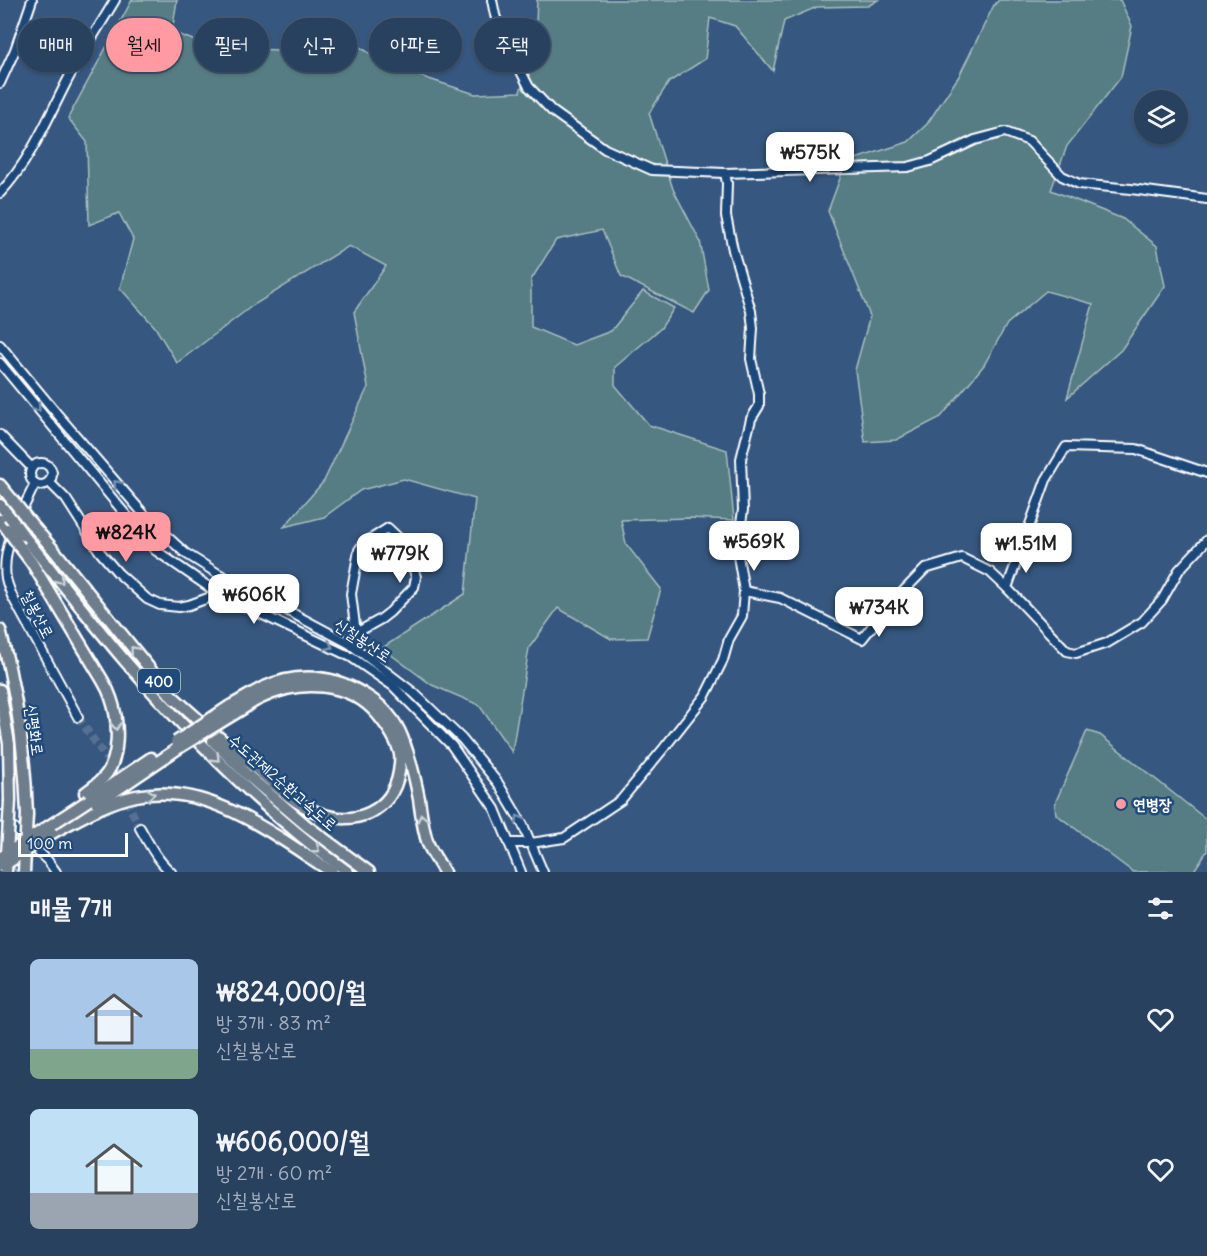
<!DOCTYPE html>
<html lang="ko">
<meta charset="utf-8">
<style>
:root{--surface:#28415f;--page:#344c68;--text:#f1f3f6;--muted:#a5afbd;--line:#445a74;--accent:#ff9aa2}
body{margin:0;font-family:Delius,"Poor Story",sans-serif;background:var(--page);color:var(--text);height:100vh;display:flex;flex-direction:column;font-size:22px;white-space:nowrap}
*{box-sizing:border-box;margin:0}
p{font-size:20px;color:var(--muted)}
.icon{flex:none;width:33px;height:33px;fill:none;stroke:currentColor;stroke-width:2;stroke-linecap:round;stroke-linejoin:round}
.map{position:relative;height:872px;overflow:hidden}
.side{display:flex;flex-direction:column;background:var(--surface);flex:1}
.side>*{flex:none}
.top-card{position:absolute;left:18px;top:18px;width:600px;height:54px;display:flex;gap:12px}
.buttons{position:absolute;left:1134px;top:90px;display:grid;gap:12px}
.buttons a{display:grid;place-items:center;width:54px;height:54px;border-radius:50%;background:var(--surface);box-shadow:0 2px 4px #0004,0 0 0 2px var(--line);font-size:30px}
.scale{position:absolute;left:18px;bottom:15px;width:110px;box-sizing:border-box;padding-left:6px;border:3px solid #fff;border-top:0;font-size:16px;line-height:21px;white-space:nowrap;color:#fff;-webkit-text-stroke:4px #1f4a7a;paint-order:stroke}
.price{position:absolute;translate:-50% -51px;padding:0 14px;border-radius:12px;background:#fff;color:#222;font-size:20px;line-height:39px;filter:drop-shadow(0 2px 3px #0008)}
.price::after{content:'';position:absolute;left:50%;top:36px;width:18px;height:14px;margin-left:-9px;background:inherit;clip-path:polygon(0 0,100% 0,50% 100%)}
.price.current{background:var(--accent);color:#111}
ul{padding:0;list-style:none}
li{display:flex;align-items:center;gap:18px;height:150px;padding:0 30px}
li span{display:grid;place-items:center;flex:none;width:168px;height:120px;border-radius:9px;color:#555}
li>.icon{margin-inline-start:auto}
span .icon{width:72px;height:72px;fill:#fffc;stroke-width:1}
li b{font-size:26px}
h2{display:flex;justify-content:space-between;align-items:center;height:72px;padding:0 30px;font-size:26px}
.chip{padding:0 21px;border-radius:27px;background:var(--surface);box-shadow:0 2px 4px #0004,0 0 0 2px var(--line);font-size:21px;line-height:54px}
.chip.current{background:var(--accent);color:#111}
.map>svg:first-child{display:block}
.green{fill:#557d83;stroke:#aabec1;stroke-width:1.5}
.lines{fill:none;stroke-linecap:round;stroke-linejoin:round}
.stream{stroke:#94aeca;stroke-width:2}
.minor-tunnel{stroke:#547092;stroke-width:8;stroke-dasharray:8 4;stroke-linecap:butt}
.minor-casing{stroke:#fff;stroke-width:12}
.highway-casing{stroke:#fff;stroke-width:15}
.minor{stroke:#1f4a7a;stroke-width:8}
.highway{stroke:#6d7d8c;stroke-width:10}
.highway-bridge-casing{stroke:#fff;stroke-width:15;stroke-linecap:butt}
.highway-bridge{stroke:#6d7d8c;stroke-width:10}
.oneway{stroke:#7992af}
.oneway2{stroke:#ccd2d7}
.poi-dot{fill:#ff9aa2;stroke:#1f4a7a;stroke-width:2}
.labels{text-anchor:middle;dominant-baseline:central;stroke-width:5;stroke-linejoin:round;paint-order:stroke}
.shield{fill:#1f4a7a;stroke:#bcc9d7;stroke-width:1.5}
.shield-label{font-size:15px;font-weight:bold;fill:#fff}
.street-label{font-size:16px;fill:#fff;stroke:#1f4a7a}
.poi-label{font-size:16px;font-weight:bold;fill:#fff;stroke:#1f4a7a;text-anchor:start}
</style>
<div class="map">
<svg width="1207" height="872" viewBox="0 0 1207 872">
<rect width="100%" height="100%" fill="#36577f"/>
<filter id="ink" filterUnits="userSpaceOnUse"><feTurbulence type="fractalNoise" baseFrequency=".0167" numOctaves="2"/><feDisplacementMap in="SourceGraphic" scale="12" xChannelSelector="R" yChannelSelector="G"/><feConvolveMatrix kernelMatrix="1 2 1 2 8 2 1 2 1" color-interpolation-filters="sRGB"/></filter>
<g filter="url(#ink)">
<g class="green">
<polygon points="132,0 177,0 172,32 214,48 282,50 355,44 392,67 475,94 520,92 535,45 537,0 878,0 868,6 817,7 784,21 773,71 735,26 710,18 705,59 669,82 649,113 673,189 700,241 709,290 694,313 621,276 602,230 556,240 531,280 531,327 574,345 611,331 643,291 674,308 661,328 615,367 615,385 649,425 727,450 734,520 688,518 621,520 626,544 661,589 647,638 611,639 558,608 529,648 512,752 479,705 432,685 382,648 465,594 475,499 404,479 361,490 324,517 284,527 324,481 368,387 354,312 386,266 349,246 252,306 177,363 155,327 120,288 133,239 119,213 89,225 87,142 68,118"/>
<polygon points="999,0 1120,0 1132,26 1121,77 1067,146 1051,190 1123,219 1157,246 1165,286 1121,350 1067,398 1093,304 1046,291 1007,324 984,365 941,417 896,440 865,442 855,370 870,316 828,211 846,162 908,142 927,124 959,76 994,5"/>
<polygon points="1087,731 1100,735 1207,820 1207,851 1193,872 1133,872 1056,814 1055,806 1056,801"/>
</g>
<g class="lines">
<polyline class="stream" points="11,865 17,872"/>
<polyline class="minor-tunnel" points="78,717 104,755 140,828"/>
<g class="minor-casing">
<g id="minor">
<polyline points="492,0 495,15 501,33 529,87 552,111 605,149 652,170 725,173 908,167 930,161 975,140 1005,132 1029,141 1062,176 1079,184 1131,189 1207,199"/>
<polyline points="0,83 15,50 32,0"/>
<path d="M0 193C27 165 46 123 63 89 78 58 98 29 115 0"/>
<polyline points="0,345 58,415 148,519 185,553 217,573 350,644 414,693 462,739 498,783 523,825 543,872"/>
<polyline points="0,363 155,550 219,594 351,657 393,686 452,746 495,809 521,872"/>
<polyline points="0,435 32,468"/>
<circle cx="41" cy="474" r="11"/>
<polyline points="1207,473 1136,449 1066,447 1046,480 1007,588 1067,651 1076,653 1107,643 1142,622 1162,600 1179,570 1207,540"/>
<polyline points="49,482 66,499 100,552 118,573 147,599 160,605 179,607 189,605 219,594 231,581"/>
<path d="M35 484C22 511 1 547 6 578 7 584 10 590 12 596L78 717"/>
<polyline points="744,591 780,598 862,639 886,609 925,569 962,558 990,572 1007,588"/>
<polyline points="356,633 351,594 359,550 363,544 388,528 407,546 435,562"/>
<polyline points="349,643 356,633 381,619 390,612 414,587 416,577 407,546"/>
<polyline points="0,815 48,861 56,872"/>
<path d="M140 828C149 844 157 860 171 872"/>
<polyline points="509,843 531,843 564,838 621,800 664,748 705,696 723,660 729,639 742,616 744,591 737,550 743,510 741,459 751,419 759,406 759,394 751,359 753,328 751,311 733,250 726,216 727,183 725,173"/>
</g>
</g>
<g class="highway-casing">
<g id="highway">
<polyline points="0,485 14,502"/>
<polyline points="0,505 9,516"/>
<polyline points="0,520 7,529"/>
<polyline points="28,520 57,554 174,699"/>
<path d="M23 535C57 577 91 621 126 662 192 738 266 814 348 872"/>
<path d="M20 547 32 563 103 681C106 686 109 692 111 698 119 720 121 760 103 778 98 784 91 788 85 793"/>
<path d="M0 630C17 693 25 749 27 814"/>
<polyline points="0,690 9,744 10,801"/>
<path d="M171 695C200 721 229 747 260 772 278 788 296 805 319 813 354 827 392 812 399 772 400 766 401 760 400 754 397 740 387 726 378 715 349 681 300 679 261 698 252 702 243 709 234 714"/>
<path d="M230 706C241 700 251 694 262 688 298 671 335 675 367 696 383 706 395 719 402 737 410 757 415 778 419 799 421 813 423 830 428 844 432 853 439 863 444 872"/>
<polyline points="213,741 246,774 307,826 369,872"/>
<polyline points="89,800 151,758"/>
<polyline points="93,806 180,747"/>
<path d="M52 833C79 819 106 802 136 796 208 781 275 836 332 872"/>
</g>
</g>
<use href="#minor" class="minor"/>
<use href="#highway" class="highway"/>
<g class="highway-bridge-casing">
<g id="highway-bridge">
<polyline points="14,502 28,520"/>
<polyline points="9,516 23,535"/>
<polyline points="7,529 20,547"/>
<polyline points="176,742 230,706"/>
<polyline points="180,747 234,714"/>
<polyline points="0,858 89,800"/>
<polyline points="3,866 52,833"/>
<polyline points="6,872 10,801"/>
<polyline points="24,872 27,814"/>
</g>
</g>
<use href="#highway-bridge" class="highway-bridge"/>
</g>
<defs><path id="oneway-chevron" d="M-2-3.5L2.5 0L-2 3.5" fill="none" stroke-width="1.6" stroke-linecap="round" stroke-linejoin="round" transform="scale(1.5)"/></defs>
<g class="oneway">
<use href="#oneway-chevron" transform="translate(37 408) rotate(50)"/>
<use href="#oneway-chevron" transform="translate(117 484) rotate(-131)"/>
<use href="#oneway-chevron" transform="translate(329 646) rotate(25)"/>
<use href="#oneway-chevron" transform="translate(519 819) rotate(-120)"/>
</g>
<g class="oneway2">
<use href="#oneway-chevron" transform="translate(60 580) rotate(51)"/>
<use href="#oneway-chevron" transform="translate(134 650) rotate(-129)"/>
<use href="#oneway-chevron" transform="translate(116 726) rotate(86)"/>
<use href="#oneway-chevron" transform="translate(216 758) rotate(45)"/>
<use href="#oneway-chevron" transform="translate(151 794) rotate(-5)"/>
<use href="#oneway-chevron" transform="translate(422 818) rotate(-102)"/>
<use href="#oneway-chevron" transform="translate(316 849) rotate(38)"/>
</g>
</g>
<circle class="poi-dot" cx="1121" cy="804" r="6"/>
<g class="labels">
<rect class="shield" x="138" y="669" width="42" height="24" rx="4.5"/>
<g class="shield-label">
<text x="159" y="681">400</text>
</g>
<g class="street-label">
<text transform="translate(38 614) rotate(63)">칠봉산로</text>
<text transform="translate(363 640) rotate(34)">신칠봉산로</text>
<text transform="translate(35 730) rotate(82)">신평화로</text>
<text transform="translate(283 782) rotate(41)">수도권제2순환고속도로</text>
</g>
<g class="poi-label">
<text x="1133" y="804">연병장</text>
</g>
</g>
</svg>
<div class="buttons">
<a><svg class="icon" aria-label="layers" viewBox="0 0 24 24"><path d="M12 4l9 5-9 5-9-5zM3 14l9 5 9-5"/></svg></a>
</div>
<div class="scale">100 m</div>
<b class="price" style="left:810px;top:183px">₩575K</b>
<b class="price current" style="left:126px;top:563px">₩824K</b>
<b class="price" style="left:754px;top:572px">₩569K</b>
<b class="price" style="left:1026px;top:574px">₩1.51M</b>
<b class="price" style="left:400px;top:584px">₩779K</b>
<b class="price" style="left:254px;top:625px">₩606K</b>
<b class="price" style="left:879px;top:638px">₩734K</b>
<div class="top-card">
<a class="chip">매매</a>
<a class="chip current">월세</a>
<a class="chip">필터</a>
<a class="chip">신규</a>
<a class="chip">아파트</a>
<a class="chip">주택</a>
</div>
</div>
<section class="side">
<h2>매물 7개<svg class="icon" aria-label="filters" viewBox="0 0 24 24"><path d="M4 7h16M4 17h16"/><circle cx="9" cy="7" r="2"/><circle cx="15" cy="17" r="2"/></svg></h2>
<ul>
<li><span style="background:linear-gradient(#a9c7e8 75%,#7fa58c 0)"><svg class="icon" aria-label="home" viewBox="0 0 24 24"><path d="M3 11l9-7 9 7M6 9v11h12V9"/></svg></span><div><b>₩824,000/월</b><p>방 3개 · 83 m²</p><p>신칠봉산로</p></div><svg class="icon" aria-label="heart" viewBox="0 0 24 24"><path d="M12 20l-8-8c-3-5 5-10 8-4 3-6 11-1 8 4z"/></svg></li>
<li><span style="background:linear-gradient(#bfe0f5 70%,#9aa5b1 0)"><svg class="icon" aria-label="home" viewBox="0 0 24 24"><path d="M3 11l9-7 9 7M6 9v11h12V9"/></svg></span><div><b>₩606,000/월</b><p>방 2개 · 60 m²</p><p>신칠봉산로</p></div><svg class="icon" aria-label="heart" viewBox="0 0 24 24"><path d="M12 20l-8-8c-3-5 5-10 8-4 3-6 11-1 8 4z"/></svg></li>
</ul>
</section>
